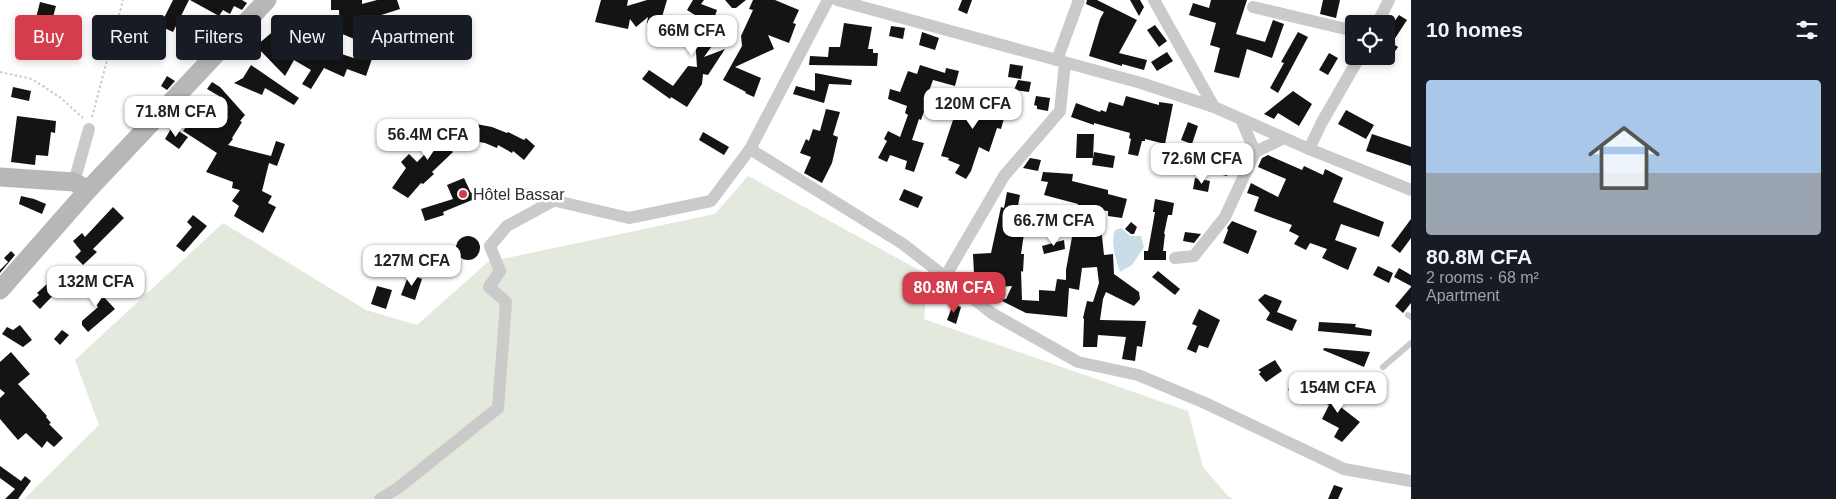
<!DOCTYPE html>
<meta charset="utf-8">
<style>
:root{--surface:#171b24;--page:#20242c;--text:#f1f3f6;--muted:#9ea1a6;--accent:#d53d4d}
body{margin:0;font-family:Helvetica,sans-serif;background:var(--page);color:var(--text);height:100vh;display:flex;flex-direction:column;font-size:19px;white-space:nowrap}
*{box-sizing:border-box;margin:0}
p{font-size:16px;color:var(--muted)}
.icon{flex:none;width:28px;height:28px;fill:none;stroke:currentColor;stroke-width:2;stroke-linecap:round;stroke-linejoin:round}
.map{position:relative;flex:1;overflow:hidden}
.side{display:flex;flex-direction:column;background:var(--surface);width:425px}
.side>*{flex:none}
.banner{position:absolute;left:15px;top:15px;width:475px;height:45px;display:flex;gap:10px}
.tools{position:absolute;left:1345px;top:15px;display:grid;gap:10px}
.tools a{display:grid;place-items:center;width:50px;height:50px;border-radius:5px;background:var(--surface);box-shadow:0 2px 8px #0003;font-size:25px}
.price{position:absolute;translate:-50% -42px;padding:0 11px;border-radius:10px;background:#fff;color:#222;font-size:16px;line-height:32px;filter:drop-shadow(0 1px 2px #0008)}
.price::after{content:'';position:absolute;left:50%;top:30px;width:15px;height:11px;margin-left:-8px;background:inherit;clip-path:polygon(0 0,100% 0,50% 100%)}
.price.selected{background:var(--accent);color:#fff}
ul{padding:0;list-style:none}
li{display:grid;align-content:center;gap:10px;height:265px;padding:0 15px}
li span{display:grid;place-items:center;height:155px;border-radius:5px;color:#555}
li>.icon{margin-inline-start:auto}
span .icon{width:90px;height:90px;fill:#fffc;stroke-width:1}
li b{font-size:21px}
h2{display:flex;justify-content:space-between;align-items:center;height:60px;padding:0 15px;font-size:21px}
.chip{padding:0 18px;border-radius:5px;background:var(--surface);box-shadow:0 2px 8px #0003;font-size:18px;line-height:45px}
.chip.selected{background:var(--accent);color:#fff}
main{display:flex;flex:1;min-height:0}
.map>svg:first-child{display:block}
.green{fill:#e3e9dc}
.water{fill:#c9dde8}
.building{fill:#141414}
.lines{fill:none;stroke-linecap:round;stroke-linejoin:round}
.path{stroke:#cacaca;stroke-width:2;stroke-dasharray:2.5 2.5;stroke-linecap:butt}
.lane{stroke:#cacaca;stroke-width:6}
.street{stroke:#cacaca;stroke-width:12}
.secondary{stroke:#b7b7b7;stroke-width:19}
.poi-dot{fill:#d53d4d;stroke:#fff;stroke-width:2}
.labels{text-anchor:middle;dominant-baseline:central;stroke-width:5;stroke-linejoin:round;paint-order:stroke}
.poi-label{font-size:16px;fill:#2d2d2d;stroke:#fff;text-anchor:start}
</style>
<main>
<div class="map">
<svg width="1411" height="499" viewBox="0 0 1411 499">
<rect width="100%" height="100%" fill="#fff"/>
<polygon class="green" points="748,176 928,275 924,319 1188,411 1203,467 1229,497 1234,499 24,499 99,425 75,360 223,223 366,310 417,325 488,262 715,214"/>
<path class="water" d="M1121 228 1130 236H1141L1144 247 1132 265 1120 272C1116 259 1110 243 1115 230Z"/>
<g class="building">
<polygon points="173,0 189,0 173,32 160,26"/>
<polygon points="190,0 242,0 247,3 242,10 234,6 230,14 223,10 219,16"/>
<polygon points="331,0 362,0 362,4 377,0 397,0 400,9 372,18 394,30 381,53 375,50 366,76 347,69 344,77 324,68 311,89 302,84 311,70 294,60 285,76 256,46 284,22 294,35 301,18 334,30 326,49 360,60 366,44 340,33 339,10 331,10"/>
<polygon points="601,0 628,0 627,6 647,0 667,0 659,27 647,23 648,17 636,27 630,19 628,29 595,22"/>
<polygon points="693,0 704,0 701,4 717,10 709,33 717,39 704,57 725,49 708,75 703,74 702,84 687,107 671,97 670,99 642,79 649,70 673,86 688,66 697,67 695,37 685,37 685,35 680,33 695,15 687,10"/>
<polygon points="725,0 746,0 736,8 732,8"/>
<polygon points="753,0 775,0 799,10 793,23 796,24 789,43 768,35 774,49 735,67 761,78 754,97 745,93 746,92 723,80 742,46 741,36 753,10 749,9"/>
<polygon points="962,0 972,0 967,14 958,10"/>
<polygon points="1087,0 1097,0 1137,20 1119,53 1147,60 1144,70 1122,64 1122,66 1089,56 1100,19 1104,12 1086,4"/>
<polygon points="1130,0 1140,0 1144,7 1139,16"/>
<polygon points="1211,0 1247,0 1236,34 1265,42 1273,20 1284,24 1272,58 1247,49 1239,78 1214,72 1220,48 1210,45 1216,23 1189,15 1193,3 1209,8"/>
<polygon points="1323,0 1340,0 1336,18 1320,14"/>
<polygon points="40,2 56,6 53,17 51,17 50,22 36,18"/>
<polygon points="1399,15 1407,20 1392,43 1398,47 1393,54 1387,50 1386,52 1386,33"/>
<polygon points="844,23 872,27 868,49 873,49 873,53 878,53 877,66 809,65 810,56 828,57 829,47 840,47"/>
<polygon points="1155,25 1167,41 1159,47 1147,30"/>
<polygon points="891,26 905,28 903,39 889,36"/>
<polygon points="922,32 939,38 935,50 919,45"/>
<polygon points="1298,32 1308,37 1278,93 1270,88 1284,63 1281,62"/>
<polygon points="1167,52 1173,61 1157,71 1151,62"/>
<polygon points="1329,53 1338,58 1328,75 1319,70"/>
<polygon points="1010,64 1023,66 1021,79 1008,77"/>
<polygon points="251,65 299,98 294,105 265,88 262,95 234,83 243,78"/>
<polygon points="920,65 945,73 946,68 959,71 955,86 933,80 924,105 926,106 921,120 919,119 912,140 924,143 914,172 905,169 907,161 890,155 887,162 878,158 887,141 884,139 888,131 900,137 908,115 905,113 907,106 888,99 890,89 900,92 908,71 917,74"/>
<polygon points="815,73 852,80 851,85 829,84 824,103 793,94 796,86 815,91"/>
<polygon points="167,76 175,81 167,90 161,86"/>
<polygon points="1018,80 1031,82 1029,92 1014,90"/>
<polygon points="212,82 220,87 245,115 240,121 242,122 232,138 233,139 228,145 271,156 276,141 285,144 277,166 269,163 262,191 272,196 268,203 276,207 263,233 234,216 239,206 232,201 240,190 232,188 233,182 206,172 217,153 183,131 199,110 203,114 219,96 207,89"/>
<polygon points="13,87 31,91 29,101 11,97"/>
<polygon points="1293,91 1312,104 1299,126 1278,113 1274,119 1264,114"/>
<polygon points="958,93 967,94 965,100 983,102 985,94 1009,101 1001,129 997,128 989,152 979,147 971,171 966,179 955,173 960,165 948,160 949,158 941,156 954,117 952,117"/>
<polygon points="1036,96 1050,98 1048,111 1037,109 1037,106 1034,105"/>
<polygon points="1126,96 1159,105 1159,102 1173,104 1165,144 1145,139 1145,141 1142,141 1138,156 1128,154 1131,139 1129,138 1130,133 1094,123 1094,125 1071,117 1076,103 1100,112 1101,110 1106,112 1109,102 1123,106"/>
<polygon points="826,109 840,112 833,135 838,137 832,163 822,183 804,173 811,157 800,153 806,139 809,141 813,129 820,131"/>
<polygon points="1346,110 1374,125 1366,139 1338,124"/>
<polygon points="17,116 56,121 55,133 51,132 48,156 36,155 35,165 11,162"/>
<polygon points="1188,122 1198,126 1192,144 1181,140"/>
<polygon points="471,123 492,127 507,133 508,132 524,140 526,138 535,146 524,160 513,151 512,153 498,145 497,148 485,143 468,140"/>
<polygon points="458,125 465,141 449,148 453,152 432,172 434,174 423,184 421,183 408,198 392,188 406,168 401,162 409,154 417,162 431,148 427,144 439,133"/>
<polygon points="172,127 188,137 179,149 165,139"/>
<polygon points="703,132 729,147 724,155 699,140"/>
<polygon points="1077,134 1094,134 1093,158 1076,158"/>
<polygon points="1372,134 1411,147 1411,166 1366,151"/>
<polygon points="1201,143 1223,150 1223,152 1243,158 1240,166 1230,163 1227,176 1218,174 1221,162 1197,155"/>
<polygon points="1094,152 1115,156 1113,168 1092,165"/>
<polygon points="1268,155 1302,170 1304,166 1323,175 1325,169 1343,178 1333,202 1384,222 1379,237 1341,224 1335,240 1357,248 1348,270 1322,258 1327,249 1310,243 1306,250 1294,244 1299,236 1289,231 1292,225 1254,211 1259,197 1247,193 1251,183 1278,197 1286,179 1258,167 1262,158"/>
<polygon points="1030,158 1041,160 1038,171 1023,168"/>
<polygon points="1043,172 1073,174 1072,181 1108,190 1108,194 1127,199 1122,218 1108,216 1108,211 1087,209 1084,226 1101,227 1104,255 1113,254 1114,274 1139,292 1140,299 1134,306 1106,292 1103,299 1100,320 1146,321 1142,347 1137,346 1135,361 1122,359 1126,337 1098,335 1097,347 1083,347 1084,319 1083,318 1087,301 1093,302 1099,283 1097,267 1082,268 1079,290 1069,288 1067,317 1026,313 998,299 1006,299 1012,286 1000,287 1000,273 974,274 973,254 991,253 1001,207 1004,208 1007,192 1020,195 1017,211 1023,213 1021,221 1026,220 1021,254 1024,254 1023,272 1021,271 1022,300 1039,301 1039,290 1055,291 1057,279 1066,280 1066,270 1078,204 1044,195 1048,182 1041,181"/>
<polygon points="464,178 471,193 474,191 477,198 443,212 444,215 425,221 421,209 453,199 447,185"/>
<polygon points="1195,178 1210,181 1208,192 1193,189"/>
<polygon points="904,189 923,197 918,208 899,200"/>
<polygon points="21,196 34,199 46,204 42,214 19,204"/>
<polygon points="1155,199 1174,203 1172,215 1168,215 1164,234 1165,234 1163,251 1166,251 1166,260 1144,260 1144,251 1148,251 1155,212 1153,212"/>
<polygon points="113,207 124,218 93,249 97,252 83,265 75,257 81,251 73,241 82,233 85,237"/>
<polygon points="193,215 207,226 184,252 176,246 192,227 187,222"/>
<polygon points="1411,219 1411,238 1400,253 1391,246"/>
<polygon points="1232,221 1257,231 1248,254 1223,243 1228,230 1227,228"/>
<polygon points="1131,222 1137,227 1134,234 1131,234 1125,229"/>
<polygon points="1185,232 1201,234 1194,243 1183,241"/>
<circle cx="468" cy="248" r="12"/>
<polygon points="1064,240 1065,249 1044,254 1042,246"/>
<polygon points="11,251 15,255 0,273 0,270 8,262 4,258"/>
<polygon points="1378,266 1393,273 1389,283 1373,275"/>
<polygon points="1399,268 1411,275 1411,286 1394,277"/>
<polygon points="1158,271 1180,289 1175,295 1152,277"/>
<polygon points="409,274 422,279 415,300 401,295"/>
<polygon points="56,276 64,284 40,309 32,301 39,295 37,293"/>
<polygon points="88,283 91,283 115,309 88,332 82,325 82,321 98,307 82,288"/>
<polygon points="377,286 392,290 386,309 371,304"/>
<polygon points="1411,287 1411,303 1403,313 1395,306"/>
<polygon points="1265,294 1282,301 1277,312 1297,320 1292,331 1266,320 1270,313 1258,300"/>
<polygon points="953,304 961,307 956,324 947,320"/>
<polygon points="1199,309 1220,320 1208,348 1199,345 1196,353 1187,349 1197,326 1192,324"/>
<polygon points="1319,322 1356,324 1355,327 1372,330 1371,336 1318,331"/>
<polygon points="20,325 32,340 23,347 2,334 7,327 13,330"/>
<polygon points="62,330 69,335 60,345 54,339"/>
<polygon points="1324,348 1370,352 1364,367 1323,350"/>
<polygon points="11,352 30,374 18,384 47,416 46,417 51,423 49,424 63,438 54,447 47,441 42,448 26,433 18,440 0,419 0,398 5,393 0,389 0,362"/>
<polygon points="1275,360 1282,371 1266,382 1259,374 1261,372 1258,370"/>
<polygon points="1333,379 1342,383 1333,401 1360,422 1342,442 1334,437 1339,428 1322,419 1329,405 1322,402"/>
<polygon points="1301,382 1306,388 1293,399 1288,389"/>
<polygon points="0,466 21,481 25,476 31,481 18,499 5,499 15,489 0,478"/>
<polygon points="1334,485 1343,488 1338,499 1328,499"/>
</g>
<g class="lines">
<g class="path">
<polyline points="0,72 32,79 61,98 83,118"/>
<polyline points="92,117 123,0"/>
</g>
<g class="lane">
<polyline points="1408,315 1411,317"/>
<polyline points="1383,367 1411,343"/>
</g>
<g class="street">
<polyline points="837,0 1141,83 1214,107 1309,149 1411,190"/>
<polyline points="1154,0 1214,107"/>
<polyline points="1253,7 1354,31"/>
<polyline points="1377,24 1389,0"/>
<polyline points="1057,60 1079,0"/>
<polyline points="750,149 903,244 993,314 1078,362 1138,375 1205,403 1344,469 1411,481"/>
<polyline points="1309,149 1322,122 1360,56"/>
<polyline points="1255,152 1284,138"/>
<polyline points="74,182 89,129"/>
<polyline points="522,193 629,218 711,201 750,149 828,0"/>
<polyline points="1175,258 1194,256 1225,217 1255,152 1241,119"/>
<polyline points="945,277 1004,176 1060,111 1065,63"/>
<polyline points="380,499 398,488 498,408 506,302 489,287 500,271 490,246 507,226 553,201"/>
</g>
<g class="secondary">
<polyline points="0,177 74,182 88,190"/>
<polyline points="0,290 88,190 267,0"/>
</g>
</g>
<circle class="poi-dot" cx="463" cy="194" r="5"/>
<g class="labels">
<g class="poi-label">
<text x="473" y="194">Hôtel Bassar</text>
</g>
</g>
</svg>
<div class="tools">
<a><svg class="icon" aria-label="locate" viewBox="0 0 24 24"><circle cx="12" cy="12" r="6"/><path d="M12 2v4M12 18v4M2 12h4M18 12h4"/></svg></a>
</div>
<b class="price" style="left:692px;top:57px">66M CFA</b>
<b class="price" style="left:973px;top:130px">120M CFA</b>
<b class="price" style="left:176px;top:138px">71.8M CFA</b>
<b class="price" style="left:428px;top:161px">56.4M CFA</b>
<b class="price" style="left:1202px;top:185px">72.6M CFA</b>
<b class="price" style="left:1054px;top:247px">66.7M CFA</b>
<b class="price" style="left:412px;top:287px">127M CFA</b>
<b class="price" style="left:96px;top:308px">132M CFA</b>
<b class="price selected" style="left:954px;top:314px">80.8M CFA</b>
<b class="price" style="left:1338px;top:414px">154M CFA</b>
<div class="banner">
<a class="chip selected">Buy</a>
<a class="chip">Rent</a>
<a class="chip">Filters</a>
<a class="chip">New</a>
<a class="chip">Apartment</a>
</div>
</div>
<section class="side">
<h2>10 homes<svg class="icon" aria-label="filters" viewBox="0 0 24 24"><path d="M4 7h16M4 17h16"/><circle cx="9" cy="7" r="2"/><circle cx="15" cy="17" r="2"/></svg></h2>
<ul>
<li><span style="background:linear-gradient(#a9c7e8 60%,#9aa5b1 0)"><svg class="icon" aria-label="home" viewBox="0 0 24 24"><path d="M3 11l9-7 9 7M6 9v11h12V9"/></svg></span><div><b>80.8M CFA</b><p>2 rooms · 68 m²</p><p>Apartment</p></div></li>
</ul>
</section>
</main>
